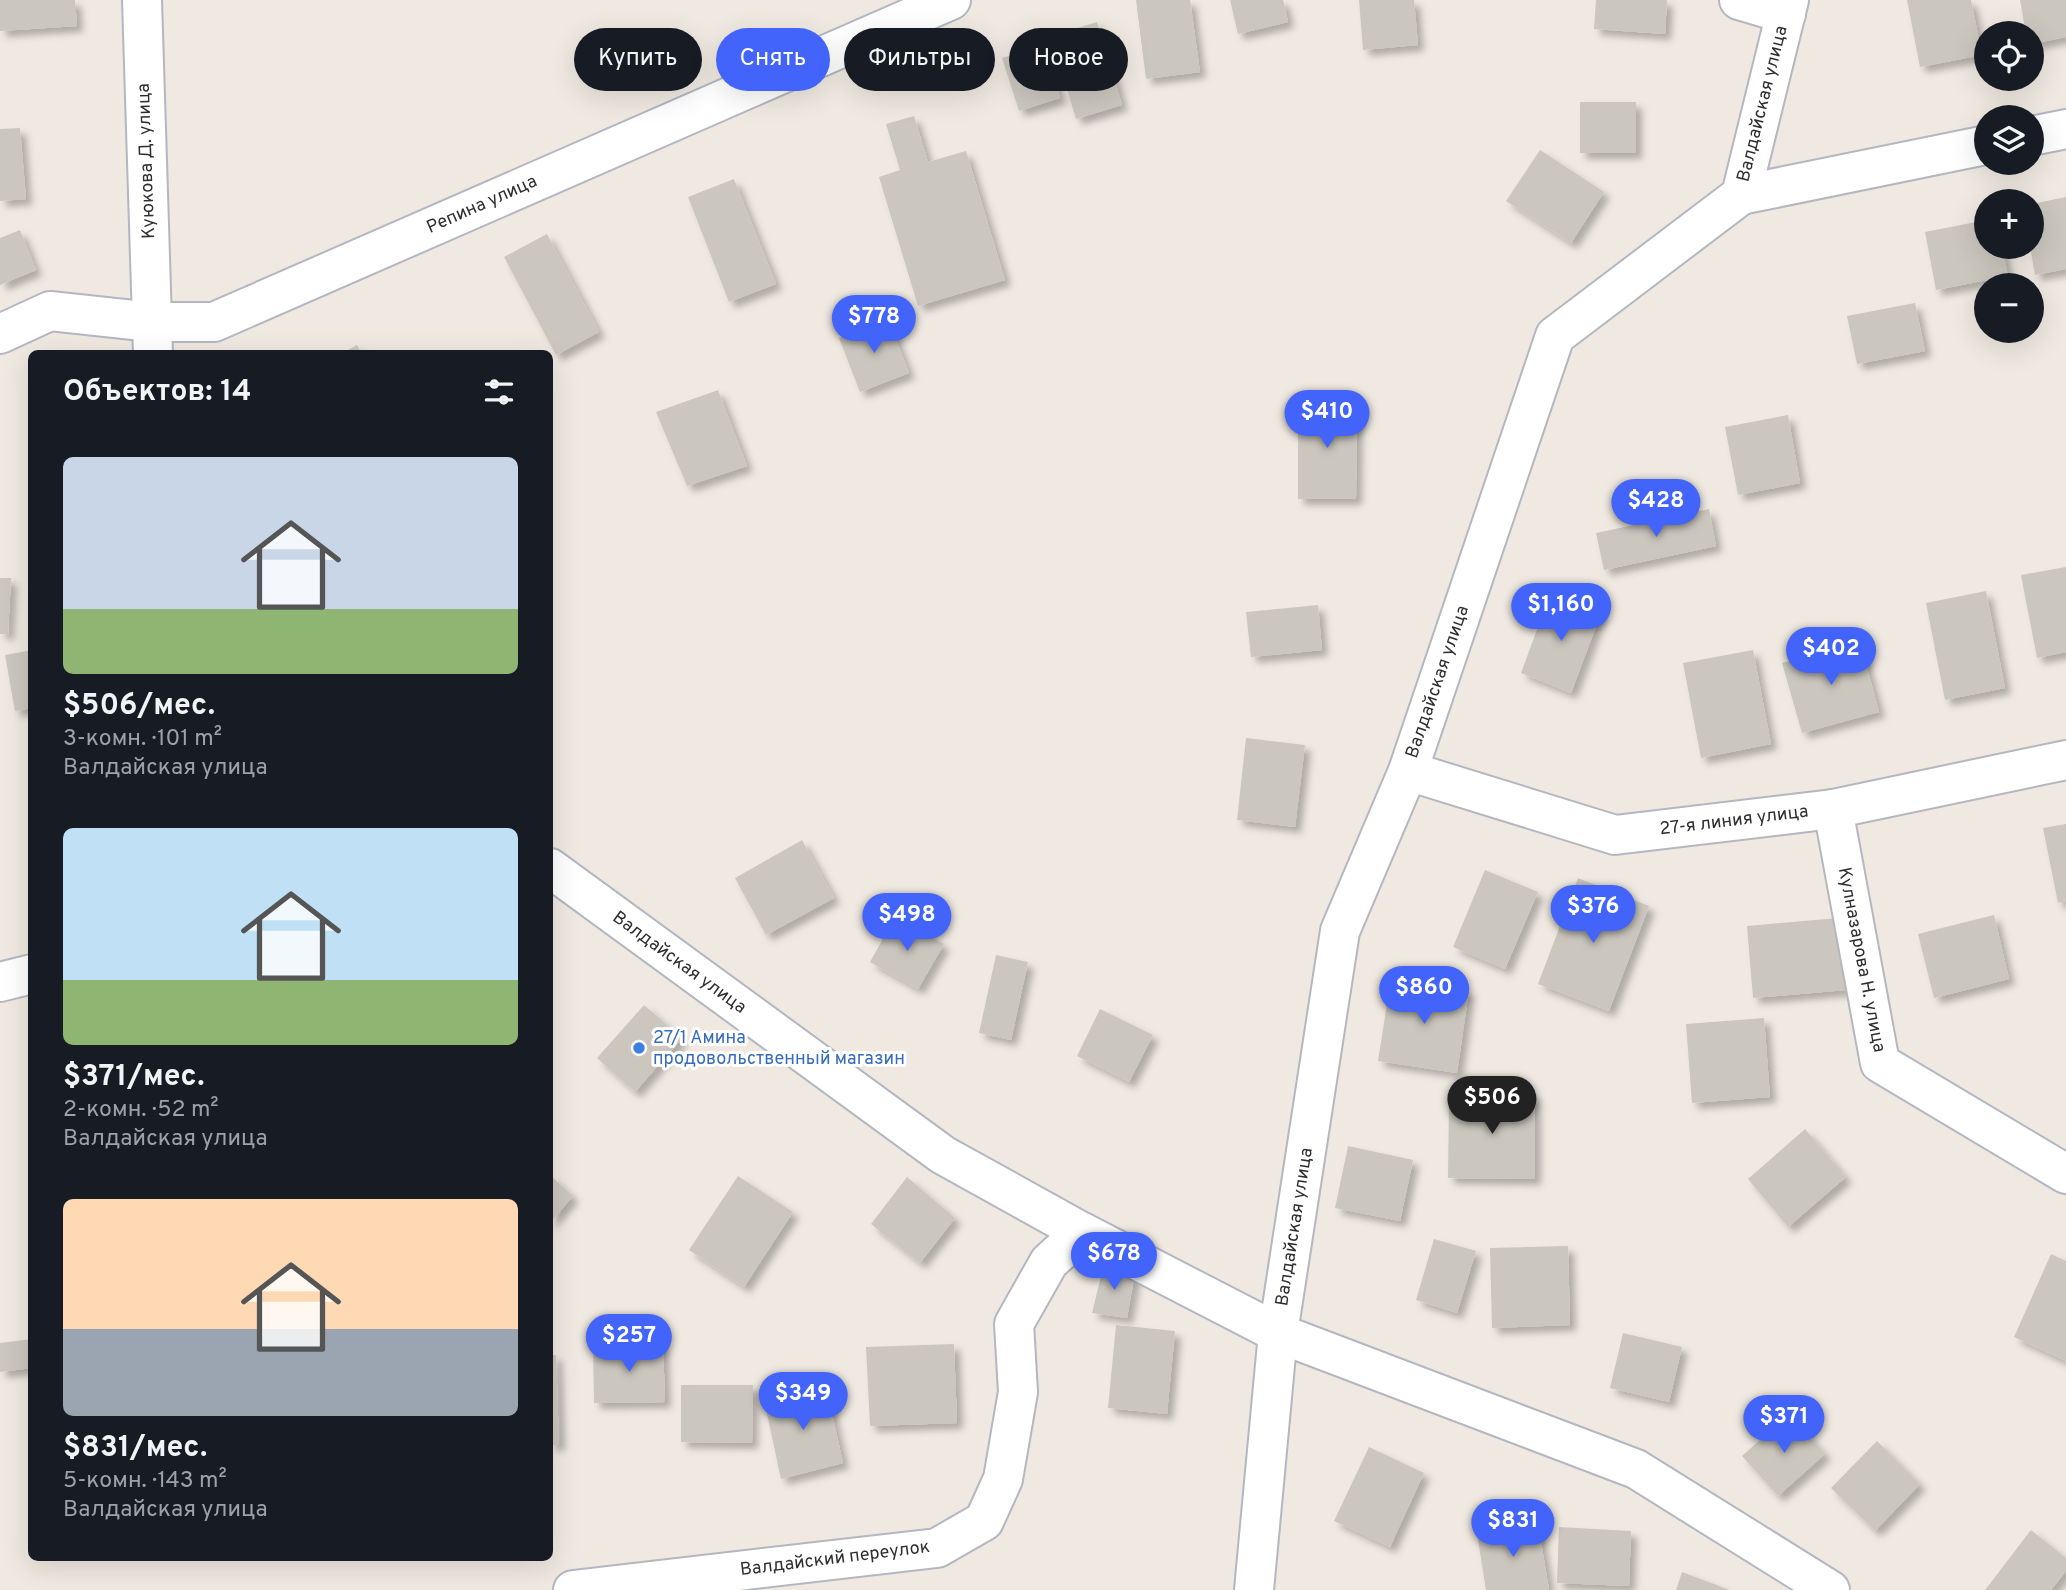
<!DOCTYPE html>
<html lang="ru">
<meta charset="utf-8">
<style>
:root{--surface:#171b24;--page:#242831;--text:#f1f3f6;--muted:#9ea1a6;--accent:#4264fb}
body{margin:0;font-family:Overpass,sans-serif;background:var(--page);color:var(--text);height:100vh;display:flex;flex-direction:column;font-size:26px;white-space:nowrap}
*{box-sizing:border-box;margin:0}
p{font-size:23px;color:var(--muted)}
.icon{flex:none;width:38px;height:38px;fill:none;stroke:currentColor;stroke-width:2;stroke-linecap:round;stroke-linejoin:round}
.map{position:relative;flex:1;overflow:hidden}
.panel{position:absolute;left:28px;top:350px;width:525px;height:1211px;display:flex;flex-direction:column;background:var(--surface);border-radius:10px;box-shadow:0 7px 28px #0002}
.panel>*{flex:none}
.banner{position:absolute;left:574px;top:28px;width:665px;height:63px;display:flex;gap:14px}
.tools{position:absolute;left:1974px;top:21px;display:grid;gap:14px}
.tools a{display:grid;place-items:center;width:70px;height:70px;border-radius:50%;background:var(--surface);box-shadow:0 7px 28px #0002;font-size:35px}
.price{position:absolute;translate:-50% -60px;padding:0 16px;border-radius:24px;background:var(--accent);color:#fff;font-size:23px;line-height:46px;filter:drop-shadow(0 2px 4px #0008)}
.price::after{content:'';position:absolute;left:50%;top:42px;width:21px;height:16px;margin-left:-10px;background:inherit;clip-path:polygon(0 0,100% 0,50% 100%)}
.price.selected{background:#222;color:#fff}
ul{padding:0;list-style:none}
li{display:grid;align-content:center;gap:14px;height:371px;padding:0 35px}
li span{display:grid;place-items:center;height:217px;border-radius:10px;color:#555}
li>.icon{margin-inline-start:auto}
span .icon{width:126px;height:126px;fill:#fffc;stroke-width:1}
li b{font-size:30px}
h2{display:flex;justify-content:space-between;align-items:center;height:84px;padding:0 35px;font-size:30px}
.chip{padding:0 24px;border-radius:32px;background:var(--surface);box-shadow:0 7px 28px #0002;font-size:24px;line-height:63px}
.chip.selected{background:var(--accent);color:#fff}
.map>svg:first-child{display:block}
.building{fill:#cbc7bf;filter:url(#shadow)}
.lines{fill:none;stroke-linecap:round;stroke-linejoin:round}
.minor-casing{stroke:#b4b7c1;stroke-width:42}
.minor{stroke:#fff;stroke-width:38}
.shop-dot{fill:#3f7fe0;stroke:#fff;stroke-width:2.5}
.labels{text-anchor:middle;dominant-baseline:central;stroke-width:6;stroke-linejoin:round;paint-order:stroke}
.street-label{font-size:18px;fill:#2e2e2e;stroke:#fff}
.shop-label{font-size:18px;fill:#366cbe;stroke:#fff;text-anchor:start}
</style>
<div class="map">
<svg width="2066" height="1590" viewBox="0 0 2066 1590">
<defs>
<filter id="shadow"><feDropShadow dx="6" dy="6" stdDeviation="3.5" flood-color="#0004"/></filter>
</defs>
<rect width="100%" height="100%" fill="#efe9e1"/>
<g class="building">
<polygon points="0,0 75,0 77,26 0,31"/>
<polygon points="1136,0 1190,0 1200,72 1146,79"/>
<polygon points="1230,0 1283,0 1288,22 1238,34"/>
<polygon points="1359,0 1414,0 1418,45 1363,50"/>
<polygon points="1596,0 1667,0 1665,34 1594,29"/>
<polygon points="1907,0 1971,0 1982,55 1920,67"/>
<polygon points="2020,0 2066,0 2066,37 2032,44 2032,33 2026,33"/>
<polygon points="1097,22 1122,105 1076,119 1051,36"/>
<polygon points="1044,45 1060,98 1019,111 1002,58"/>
<rect x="1580" y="102" width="56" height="51"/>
<polygon points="914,116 928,162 966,151 1005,280 918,306 879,177 900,170 886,124"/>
<polygon points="20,128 26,199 0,201 0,129"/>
<polygon points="1540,150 1604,192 1571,243 1506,201"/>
<polygon points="734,179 776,284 729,302 688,197"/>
<polygon points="2066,197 2066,269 2035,275 2030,247 2032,247 2032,204"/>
<polygon points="1986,220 1986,247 2002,247 2008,276 1936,290 1925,232"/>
<polygon points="20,230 36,270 0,285 0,238"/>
<polygon points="547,234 599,332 556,355 504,257"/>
<polygon points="1915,303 1925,351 1857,364 1847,316"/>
<polygon points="888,319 909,373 860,392 839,338"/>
<polygon points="357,345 362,354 340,354"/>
<polygon points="718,390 747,466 687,486 656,412"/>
<polygon points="1298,401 1357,401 1356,499 1298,499"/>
<polygon points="1788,415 1800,483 1738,495 1725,427"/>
<polygon points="1709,509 1716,546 1604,570 1596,533"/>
<polygon points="2066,567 2066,652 2037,658 2021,575"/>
<polygon points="0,578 11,578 8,634 0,634"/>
<polygon points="1986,591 2005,688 1945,700 1926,603"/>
<polygon points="1550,594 1601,613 1571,693 1521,673"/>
<polygon points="1318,605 1322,650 1251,657 1246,612"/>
<polygon points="1860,642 1879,712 1802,733 1782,663"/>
<polygon points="32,650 32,708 15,711 5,655"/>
<polygon points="1753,650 1771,744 1701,758 1683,663"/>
<polygon points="1246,738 1305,745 1295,827 1237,820"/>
<polygon points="2066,824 2066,901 2058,903 2043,828"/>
<polygon points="802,840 834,898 766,935 735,878"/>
<polygon points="1485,870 1538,892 1505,969 1453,947"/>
<polygon points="1578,878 1649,906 1609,1011 1538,984"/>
<polygon points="1994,915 2009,979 1934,998 1918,934"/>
<polygon points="895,917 944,944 918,989 870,962"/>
<polygon points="1839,918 1846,990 1753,998 1747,926"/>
<polygon points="996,955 1028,962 1011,1040 979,1033"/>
<polygon points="1391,978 1469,990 1457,1073 1378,1061"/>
<polygon points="644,1005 682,1038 635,1092 597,1058"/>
<polygon points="1100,1009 1153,1035 1129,1082 1077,1056"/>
<polygon points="1764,1018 1770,1097 1692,1103 1686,1024"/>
<polygon points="1449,1094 1535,1094 1535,1179 1448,1178"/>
<polygon points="1805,1129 1846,1177 1788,1227 1748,1179"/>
<polygon points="1348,1146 1413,1160 1400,1221 1335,1208"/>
<polygon points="550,1175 573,1196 550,1223"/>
<polygon points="738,1176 793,1212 744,1287 689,1250"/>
<polygon points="907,1177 955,1218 920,1263 871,1224"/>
<polygon points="1434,1239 1476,1251 1457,1313 1416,1300"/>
<polygon points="1568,1246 1570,1325 1492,1328 1490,1248"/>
<polygon points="2051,1254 2066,1261 2066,1361 2014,1337"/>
<polygon points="1104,1264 1135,1273 1127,1318 1092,1313"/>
<polygon points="1116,1325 1175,1331 1167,1414 1108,1408"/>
<polygon points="1623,1333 1682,1347 1669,1402 1610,1388"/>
<polygon points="32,1339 32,1368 0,1372 0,1343"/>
<polygon points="663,1344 665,1402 594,1403 593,1346"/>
<polygon points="954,1344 957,1423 870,1426 866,1347"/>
<polygon points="550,1355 556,1355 559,1445 550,1445"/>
<polygon points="681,1385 753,1385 752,1443 681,1442"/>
<polygon points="826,1387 843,1463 781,1479 764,1400"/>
<polygon points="1789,1414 1825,1454 1778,1496 1742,1456"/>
<polygon points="1877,1441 1920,1484 1875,1531 1831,1488"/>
<polygon points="1369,1447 1424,1473 1390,1547 1334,1521"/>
<polygon points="1538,1524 1549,1590 1486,1590 1477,1534"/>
<polygon points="1559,1527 1631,1531 1629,1586 1557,1583"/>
<polygon points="2031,1530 2066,1558 2066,1571 2051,1590 1985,1590"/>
<polygon points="1682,1572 1730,1590 1676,1590"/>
</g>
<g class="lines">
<g class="minor-casing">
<g id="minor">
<polyline points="142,0 153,354"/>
<polyline points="1739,0 1786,14"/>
<polyline points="2032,136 2066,129"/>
<polyline points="1741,195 1986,145"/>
<polyline points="0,334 50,311 152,322 214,322 951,0"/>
<polyline points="1408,771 1615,835 1833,809 2066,760"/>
<polyline points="1833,809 1880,1063 2066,1174"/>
<polyline points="550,868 943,1155 1082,1232 1278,1333 1636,1469 1830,1590"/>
<polyline points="0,982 32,974"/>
<polyline points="573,1590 937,1548 984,1521 1003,1479 1018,1392 1014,1324 1049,1262 1082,1232"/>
<polyline points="1254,1590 1278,1333 1340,931 1408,771 1555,336 1741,195 1789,0"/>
</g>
</g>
<use href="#minor" class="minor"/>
</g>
<circle class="shop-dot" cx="639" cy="1048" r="7"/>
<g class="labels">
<g class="street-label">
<text transform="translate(1763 104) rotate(-76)">Валдайская улица</text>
<text transform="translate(147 161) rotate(-92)">Куюкова Д. улица</text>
<text transform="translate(482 205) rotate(-24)">Репина улица</text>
<text transform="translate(1438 682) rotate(-71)">Валдайская улица</text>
<text transform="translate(1734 821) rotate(-7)">27-я линия улица</text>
<text transform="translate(1861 960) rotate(79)">Кулназарова Н. улица</text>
<text transform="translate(679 963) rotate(36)">Валдайская улица</text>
<text transform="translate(1295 1227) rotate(-81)">Валдайская улица</text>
<text transform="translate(835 1559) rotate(-7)">Валдайский переулок</text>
</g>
<g class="shop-label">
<text x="653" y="1038">27/1 Амина<tspan x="653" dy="21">продовольственный магазин</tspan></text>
</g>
</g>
</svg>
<div class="tools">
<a><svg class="icon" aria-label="locate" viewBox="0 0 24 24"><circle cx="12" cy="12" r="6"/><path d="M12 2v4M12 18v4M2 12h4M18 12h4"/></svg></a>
<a><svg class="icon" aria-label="layers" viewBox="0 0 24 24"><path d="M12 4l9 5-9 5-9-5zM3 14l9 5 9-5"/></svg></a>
<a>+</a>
<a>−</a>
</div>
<b class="price" style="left:874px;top:355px">$778</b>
<b class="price" style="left:1327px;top:450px">$410</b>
<b class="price" style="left:1656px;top:539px">$428</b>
<b class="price" style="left:1561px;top:643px">$1,160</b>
<b class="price" style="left:1831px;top:687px">$402</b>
<b class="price" style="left:1593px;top:945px">$376</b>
<b class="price" style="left:907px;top:953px">$498</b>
<b class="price" style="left:1424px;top:1026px">$860</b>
<b class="price selected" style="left:1492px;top:1136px">$506</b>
<b class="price" style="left:1114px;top:1292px">$678</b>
<b class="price" style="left:629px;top:1374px">$257</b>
<b class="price" style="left:803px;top:1432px">$349</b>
<b class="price" style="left:1784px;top:1455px">$371</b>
<b class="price" style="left:1513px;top:1559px">$831</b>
<div class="banner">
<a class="chip">Купить</a>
<a class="chip selected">Снять</a>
<a class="chip">Фильтры</a>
<a class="chip">Новое</a>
</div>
<section class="panel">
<h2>Объектов: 14<svg class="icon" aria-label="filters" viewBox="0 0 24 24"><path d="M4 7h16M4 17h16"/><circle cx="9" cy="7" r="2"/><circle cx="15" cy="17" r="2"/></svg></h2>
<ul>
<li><span style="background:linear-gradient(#c9d6e8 70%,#8fb573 0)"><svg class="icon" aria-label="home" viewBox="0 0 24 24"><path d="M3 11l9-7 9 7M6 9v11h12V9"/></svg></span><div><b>$506/мес.</b><p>3-комн. · 101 m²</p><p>Валдайская улица</p></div></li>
<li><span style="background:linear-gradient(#bfe0f5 70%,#8fb573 0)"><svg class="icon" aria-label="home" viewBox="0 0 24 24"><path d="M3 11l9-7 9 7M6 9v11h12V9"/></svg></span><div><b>$371/мес.</b><p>2-комн. · 52 m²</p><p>Валдайская улица</p></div></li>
<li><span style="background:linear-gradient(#ffd9b3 60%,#9aa5b1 0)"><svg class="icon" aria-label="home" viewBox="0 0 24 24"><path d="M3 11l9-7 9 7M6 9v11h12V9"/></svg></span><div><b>$831/мес.</b><p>5-комн. · 143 m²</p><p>Валдайская улица</p></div></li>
</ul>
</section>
</div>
